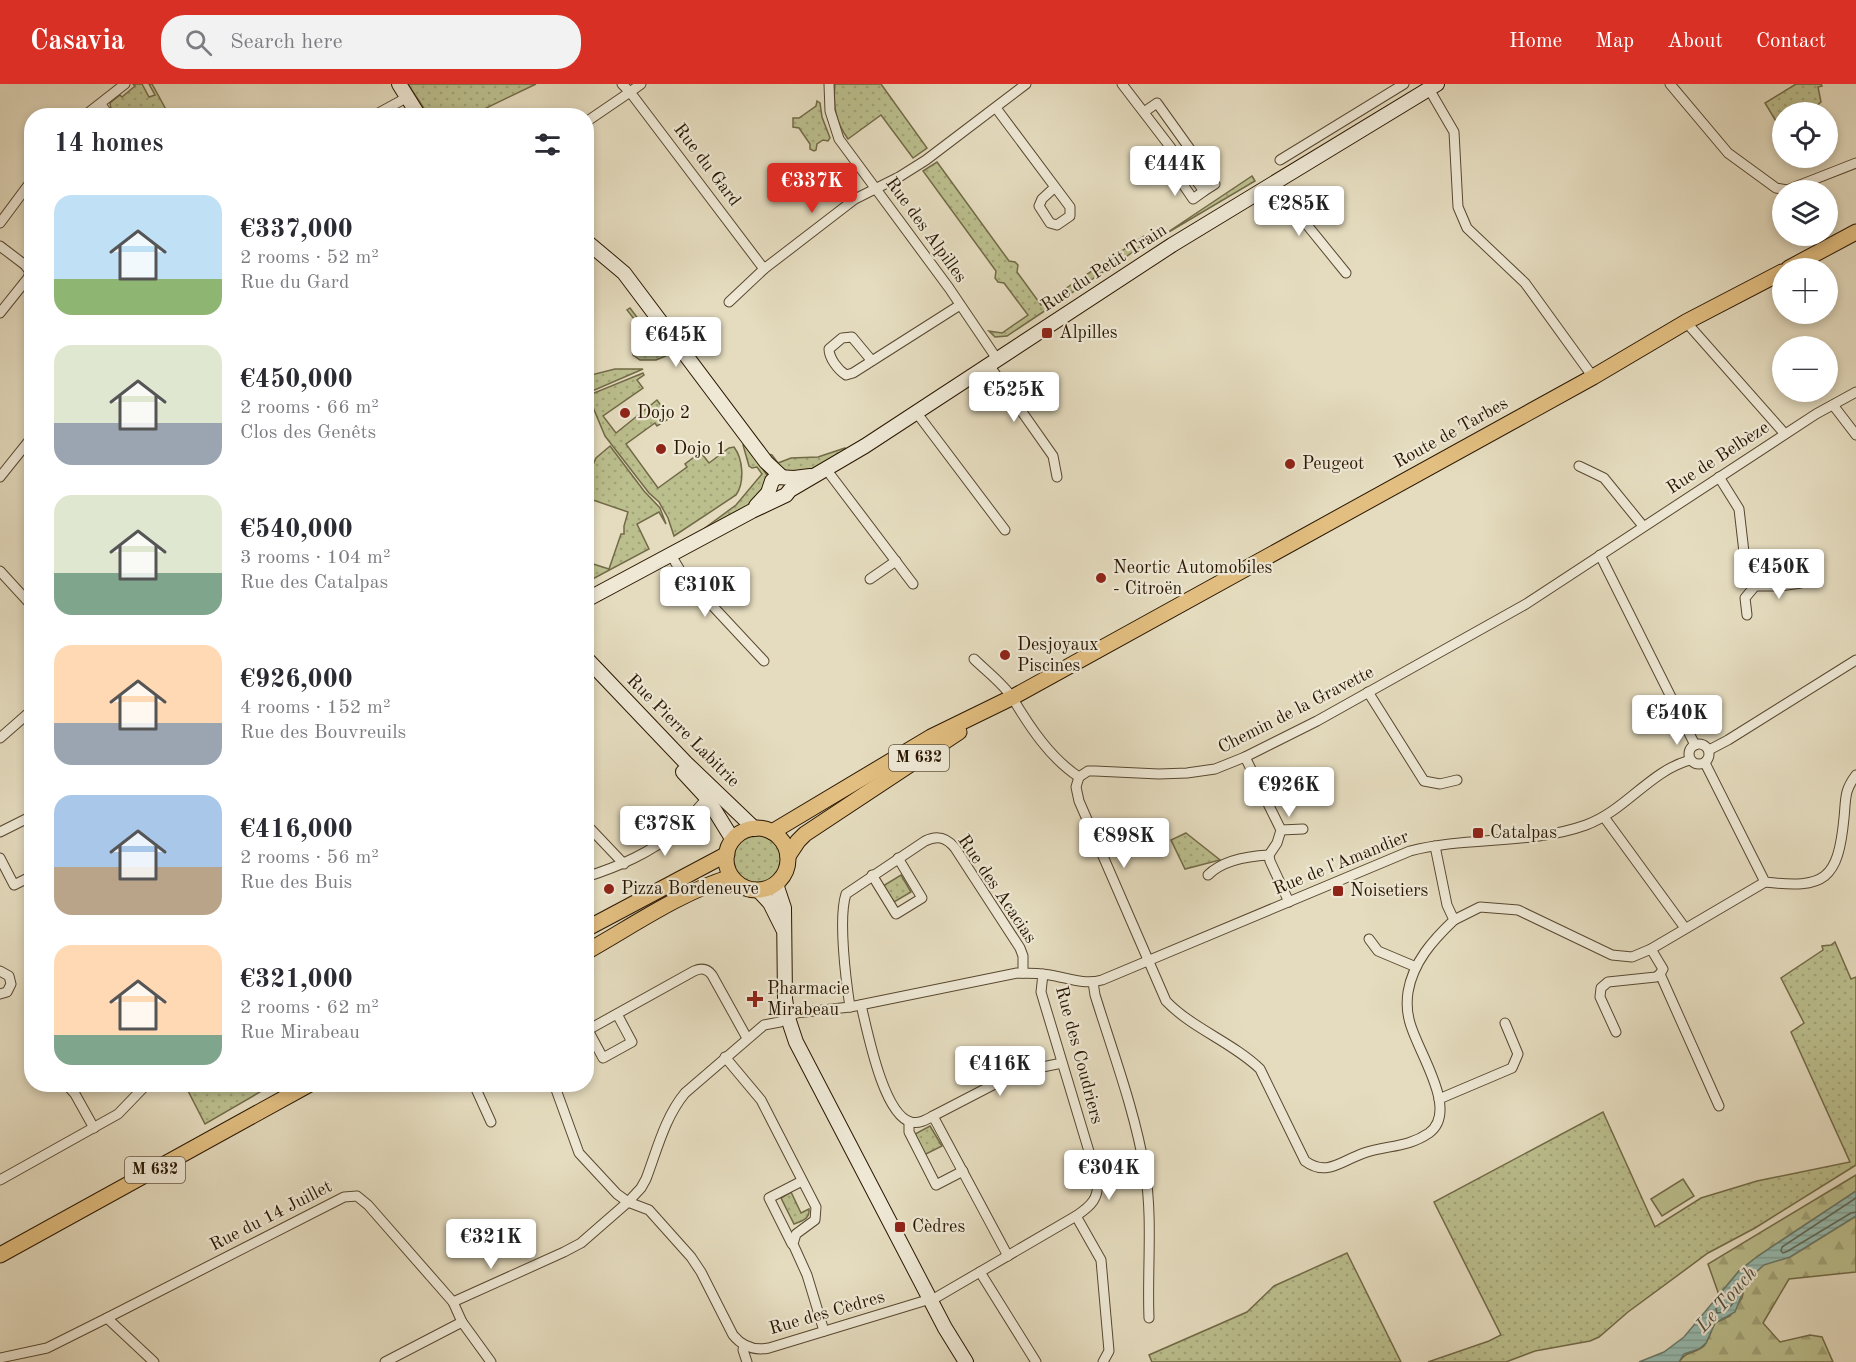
<!DOCTYPE html>
<meta charset="utf-8">
<style>
:root{--surface:#fff;--page:#f2f2f3;--text:#2b2b33;--muted:#7c7c81;--accent:#d93025}
body{margin:0;font-family:"Old Standard TT",serif;background:var(--page);color:var(--text);height:100vh;display:flex;flex-direction:column;font-size:22px;white-space:nowrap}
*{box-sizing:border-box;margin:0}
p{font-size:20px;color:var(--muted)}
.icon{flex:none;width:33px;height:33px;fill:none;stroke:currentColor;stroke-width:2;stroke-linecap:round;stroke-linejoin:round}
.map{position:relative;flex:1;overflow:hidden}
.panel{position:absolute;left:24px;top:24px;width:570px;height:984px;display:flex;flex-direction:column;background:var(--surface);border-radius:24px;box-shadow:0 3px 9px #0003}
.panel>*{flex:none}
.tools{position:absolute;left:1772px;top:18px;display:grid;gap:12px}
.tools a{display:grid;place-items:center;width:66px;height:66px;border-radius:50%;background:var(--surface);box-shadow:0 3px 9px #0003;font-size:30px}
.price{position:absolute;translate:-50% -51px;padding:0 14px;border-radius:6px;background:#fff;color:#222;font-size:20px;line-height:39px;filter:drop-shadow(0 2px 3px #0008)}
.price::after{content:'';position:absolute;left:50%;top:36px;width:18px;height:14px;margin-left:-9px;background:inherit;clip-path:polygon(0 0,100% 0,50% 100%)}
.price.current{background:var(--accent);color:#fff}
ul{padding:0;list-style:none}
li{display:flex;align-items:center;gap:18px;height:150px;padding:0 30px}
li span{display:grid;place-items:center;flex:none;width:168px;height:120px;border-radius:18px;color:#555}
li>.icon{margin-inline-start:auto}
span .icon{width:72px;height:72px;fill:#fffc;stroke-width:1}
li b{font-size:26px}
h2{display:flex;justify-content:space-between;align-items:center;height:72px;padding:0 30px;font-size:26px}
header{display:flex;align-items:center;gap:36px;box-sizing:border-box;height:84px;padding:0 30px;background:var(--accent);color:#fff}
header strong{font-size:28px}
nav{display:flex;gap:33px;margin-inline-start:auto;font-size:21px}
.search{width:420px;height:54px;background:var(--page);display:flex;align-items:center;gap:15px;box-sizing:border-box;padding:0 21px;border-radius:24px;color:var(--muted);font-size:22px}
.map>svg:first-child{display:block}
.green{fill:url(#green-dots);stroke:#726a47;stroke-width:1.5}
.forest{fill:url(#forest-firs);stroke:#726a47;stroke-width:1.5}
.pitch{fill:#bbbe8d;stroke:#726a47;stroke-width:1.5}
.water{fill:url(#water-rules);stroke:#6a7a6b;stroke-width:1.5}
.lines{fill:none;stroke-linecap:round;stroke-linejoin:round}
.shore{stroke:#606959;stroke-width:1.5}
.street-casing{stroke:#584830;stroke-width:11}
.secondary-casing{stroke:#291601;stroke-width:16}
.primary-casing{stroke:#291601;stroke-width:17}
.street{stroke:#eee8d5;stroke-width:9}
.secondary{stroke:#eee8d5;stroke-width:14}
.primary{stroke:#e2be80;stroke-width:15}
.poi-dot{fill:#8f2418;stroke:#eee8d5;stroke-width:2}
.labels{text-anchor:middle;dominant-baseline:central;stroke-width:4.5;stroke-linejoin:round;paint-order:stroke}
.shield{fill:#eee8d5;stroke:#645541;stroke-width:1.5}
.shield-label{font-size:16px;font-weight:bold;fill:#291601}
.street-label{font-size:18px;fill:#291601;stroke:#eee8d5}
.poi-label{font-size:18px;fill:#291601;stroke:#eee8d5;text-anchor:start}
.water-label{font-size:20px;font-style:italic;fill:#4f503f;stroke:#eee8d5}
</style>
<header>
<strong>Casavia</strong>
<div class="search"><svg class="icon" aria-label="search" viewBox="0 0 24 24"><circle cx="10" cy="10" r="6"/><path d="M15 15l6 6"/></svg>Search here</div>
<nav><a>Home</a><a>Map</a><a>About</a><a>Contact</a></nav>
</header>
<div class="map">
<svg width="1856" height="1278" viewBox="0 0 1856 1278">
<defs>
<pattern id="green-dots" width="8" height="8" patternUnits="userSpaceOnUse" patternTransform="scale(1.5)"><rect width="8" height="8" fill="#bbbe8d"/><path d="M2 2h.1M6 6h.1" fill="none" stroke="#a1a378" stroke-width="1.8" stroke-linecap="round"/></pattern>
<pattern id="forest-firs" width="22" height="20" patternUnits="userSpaceOnUse" patternTransform="scale(1.5)"><rect width="22" height="20" fill="#bbbe8d"/><path d="M5 1l3.5 6h-7zM16 11l3.5 6h-7z" fill="#a1a378"/></pattern>
<pattern id="water-rules" width="6" height="5" patternUnits="userSpaceOnUse" patternTransform="scale(1.5)"><rect width="6" height="5" fill="#96bcb1"/><path d="M0 2.5h6" fill="none" stroke="#81a196"/></pattern>
</defs>
<rect width="100%" height="100%" fill="#e5dcbf"/>
<filter id="stains"><feTurbulence type="fractalNoise" baseFrequency=".00333" numOctaves="4"/><feColorMatrix values="0 0 0 0 .2 0 0 0 0 .09 0 0 0 0 .02 0 0 0 .5 -.17"/></filter>
<radialGradient id="worn" r=".72"><stop offset=".6" stop-color="#630" stop-opacity="0"/><stop offset="1" stop-color="#630" stop-opacity=".3"/></radialGradient>
<g class="green">
<polygon points="133,0 142,0 149,13 155,11 149,0 152,0 169,31 115,31 111,25 110,19 120,11 122,13 135,2"/>
<polygon points="408,0 536,0 482,26 485,31 429,32"/>
<path d="M835 0H881L927 64 913 74 881 31 848 55C835 37 833 21 835 0Z"/>
<polygon points="1796,0 1821,0 1822,2 1818,3 1821,18 1815,23 1820,28 1782,28 1782,47 1765,19"/>
<polygon points="817,17 820,19 822,33 830,54 828,57 823,56 817,60 816,66 814,67 810,65 810,60 799,44 793,43 793,34 799,34 816,22"/>
<polygon points="937,78 1009,177 1015,178 1018,181 1017,188 1041,221 1144,152 1148,158 1007,252 995,253 989,247 1002,249 1028,231 1004,199 998,198 995,194 996,187 923,87"/>
<polygon points="1252,92 1255,97 1162,152"/>
<polygon points="630,224 666,272 656,276 640,276 633,271 632,265 638,270 649,258 643,252 645,249 627,226"/>
<polygon points="615,285 643,285 590,308 587,307 587,292"/>
<path d="M643 289 644 291 637 296 643 304 603 332 616 349 657 316 670 334 657 342 655 339 626 360 658 404 687 383 685 380 697 371V372L702 370 709 379 729 364 734 363C743 375 745 398 736 411L674 452 668 434 659 418 649 409 605 352 590 316 594 309Z"/>
<polygon points="745,360 767,391 761,414 706,446 705,444 736,421 762,390 757,383 752,384 749,382 743,361"/>
<polygon points="610,362 644,407 660,424 666,440 659,428 637,440 649,465 587,498 587,478 609,485 621,450 624,450 624,442 628,428 587,414 587,380 592,383 596,374"/>
<path d="M845 364 846 367C828 378 801 401 780 385 775 381 771 375 767 370L772 371 778 379 791 374 818 373Z"/>
<polygon points="1186,749 1220,776 1185,785 1171,756"/>
<circle cx="758" cy="776" r="25"/>
<polygon points="901,791 911,808 894,818 883,802"/>
<polygon points="1835,858 1851,895 1856,893 1856,1081 1755,1144 1708,1169 1628,1228 1599,1253 1590,1257 1535,1267 1506,1278 1428,1278 1489,1257 1501,1251 1434,1118 1603,1028 1655,1143 1701,1114 1757,1097 1850,1078 1791,948 1804,939 1781,894 1823,866 1822,862 1831,861"/>
<polygon points="185,1001 272,1001 205,1040"/>
<polygon points="930,1042 942,1062 924,1071 915,1050"/>
<path d="M791 1108 801 1129 809 1125C810 1135 802 1137 794 1140L781 1114Z"/>
<polygon points="1347,1169 1401,1278 1152,1278 1149,1271 1247,1228 1274,1202"/>
</g>
<g class="forest">
<polygon points="1856,1091 1856,1107 1758,1172 1739,1187 1719,1211 1708,1180"/>
<path d="M1856 1132V1188L1789 1195 1763 1239 1780 1258 1810 1251 1822 1253 1833 1278H1679C1687 1266 1695 1270 1704 1262 1709 1256 1711 1246 1715 1239L1730 1232 1742 1214 1744 1205 1754 1190 1764 1180 1790 1173Z"/>
</g>
<polygon class="pitch" points="1683,1095 1694,1112 1662,1132 1651,1115"/>
<polygon class="water" points="1856,1107 1856,1132 1790,1173 1764,1181 1754,1190 1744,1205 1735,1228 1715,1239 1706,1259 1699,1265 1684,1270 1679,1278 1639,1278 1664,1268 1684,1253 1739,1187 1758,1172"/>
<g class="lines">
<g class="shore">
<polyline points="1856,1114 1782,1163 1781,1167 1783,1169 1788,1167 1851,1129 1856,1128"/>
<path d="M1734 1204 1737 1208C1734 1220 1729 1228 1717 1229L1716 1225Z"/>
</g>
<g class="street-casing">
<g id="street">
<polyline points="641,0 630,8 764,185 855,115 899,93 926,76 1026,0"/>
<polyline points="829,0 830,27 839,55 949,204 997,275"/>
<polyline points="1122,0 1204,107 1215,100 1157,19 1144,28"/>
<polyline points="1670,0 1728,69 1776,104 1787,106"/>
<polyline points="1429,5 1454,48 1458,123 1467,144 1525,199 1593,293"/>
<polyline points="101,20 109,32"/>
<polyline points="996,24 1070,123 1070,132 1057,141 1050,139 1039,122 1042,115 1055,103"/>
<polyline points="84,32 125,0"/>
<polyline points="373,32 406,14"/>
<polyline points="586,38 630,8 622,0"/>
<polyline points="1280,76 1404,0"/>
<polyline points="1190,89 1180,96 1193,115 1204,107"/>
<polyline points="1273,99 1346,189"/>
<polyline points="1787,106 1856,79"/>
<polyline points="0,139 32,96"/>
<polyline points="0,162 25,181 30,188 28,194 0,229"/>
<polyline points="729,218 764,185"/>
<polyline points="1686,238 1785,350"/>
<path d="M872 277 852 253 842 254 829 265C829 274 838 286 846 291L853 289 960 221"/>
<polyline points="989,281 1053,372 1057,393"/>
<polyline points="1833,321 1856,351"/>
<polyline points="916,328 1005,446"/>
<polyline points="1579,382 1604,394 1643,442"/>
<polyline points="826,385 913,500"/>
<polyline points="0,393 32,353"/>
<polyline points="1719,393 1739,425 1745,477 1755,502 1745,514 1747,531"/>
<polyline points="671,471 681,488 764,577"/>
<polyline points="1600,471 1695,661"/>
<polyline points="0,487 32,522"/>
<polyline points="870,495 896,477"/>
<polyline points="1755,502 1780,502 1801,499"/>
<path d="M974 575C985 586 1005 601 1013 615 1030 643 1050 674 1079 693"/>
<polyline points="1368,608 1424,697 1440,700 1457,696"/>
<polyline points="0,654 32,626"/>
<circle cx="1699" cy="670" r="10"/>
<polyline points="1709,666 1728,656 1856,576"/>
<polyline points="1245,673 1281,746 1277,759 1269,771 1270,777 1289,818"/>
<path d="M1705 679 1765 798C1825 805 1838 796 1844 734 1846 714 1844 707 1856 691"/>
<path d="M1079 693 1076 703 1079 717 1166 917C1193 945 1232 958 1260 985L1305 1077C1327 1093 1341 1077 1364 1069 1387 1061 1407 1064 1429 1049 1461 1026 1414 963 1409 935 1407 927 1407 915 1408 908 1413 878 1433 856 1454 836L1447 821 1435 762"/>
<polyline points="1079,693 1088,687 1095,687 1159,690 1187,689 1215,685 1245,673 1317,637 1526,520 1816,330 1856,308"/>
<polyline points="1604,733 1685,844"/>
<polyline points="586,740 624,780"/>
<polyline points="1281,746 1303,745"/>
<polyline points="0,748 32,732"/>
<polyline points="0,774 14,801 32,792"/>
<polyline points="872,791 896,830 922,814 898,774"/>
<path d="M1208 791C1223 776 1248 772 1269 771"/>
<path d="M586 793C620 782 650 769 678 746 690 736 698 722 710 712"/>
<polyline points="1454,836 1480,823 1518,826 1612,871 1632,873 1651,865 1765,798"/>
<polyline points="1369,855 1378,867 1416,883"/>
<polyline points="1651,865 1663,885 1660,890 1719,1022"/>
<polyline points="0,887 9,892 11,900 7,908 0,910"/>
<path d="M1043 890 1041 908 1097 1094C1100 1114 1091 1122 1076 1132L937 1213 769 1264C754 1267 742 1262 733 1251L701 1188 691 1173 649 1126 628 1118 641 1104 646 1095C657 1066 665 1033 685 1009L764 941 780 938 796 929 850 923 1017 889C1028 889 1040 889 1050 891 1068 894 1084 901 1102 896L1410 767C1468 752 1530 761 1586 741 1625 727 1650 687 1690 676"/>
<path d="M1093 898 1095 911C1113 969 1135 1027 1145 1087 1153 1134 1147 1186 1149 1234"/>
<path d="M861 921C867 945 883 1031 911 1038 919 1040 926 1036 933 1032L1008 1172"/>
<path d="M850 923C846 897 838 834 846 810L925 757C937 751 946 753 955 764L1020 864 1023 872V889"/>
<polyline points="588,946 603,974 632,958 617,930"/>
<path d="M586 947 694 887C701 884 707 884 712 891L747 954"/>
<polyline points="1616,948 1600,913 1601,904 1608,898 1656,893 1660,890"/>
<polyline points="725,973 761,1016 816,1123 815,1136 796,1150 793,1160 807,1191 824,1247"/>
<polyline points="66,1000 75,1010 94,1044"/>
<polyline points="476,1000 476,1005 491,1038"/>
<polyline points="1439,1015 1512,984 1518,970 1505,939"/>
<polyline points="933,1032 1018,988 1062,979"/>
<polyline points="909,1038 909,1048 936,1101 963,1087"/>
<polyline points="0,1096 118,1030 147,1000"/>
<polyline points="1076,1132 1101,1176 1109,1267 1103,1278"/>
<polyline points="792,1160 769,1114 802,1097"/>
<polyline points="980,1188 1036,1278"/>
<polyline points="462,1238 491,1278"/>
<polyline points="744,1261 743,1266 747,1278"/>
<polyline points="0,1274 47,1264 107,1234"/>
<polyline points="154,1278 107,1234 344,1113 357,1112 368,1121 453,1218"/>
<polyline points="385,1278 462,1238 453,1218 564,1168 581,1159 628,1118 617,1110 579,1069 554,1000"/>
</g>
</g>
<g class="secondary-casing">
<g id="secondary">
<polyline points="399,0 419,32"/>
<polyline points="586,157 624,189 766,378 781,392"/>
<polyline points="756,422 768,409 772,397 777,393 794,394 810,392"/>
<polyline points="586,516 752,427 786,411 790,406 865,362 1172,161 1437,0"/>
<polyline points="586,574 686,679 755,745"/>
<polyline points="683,688 707,714 733,756"/>
<polyline points="776,800 784,824 785,915 788,934 796,958 945,1244 966,1278"/>
<polyline points="759,807 770,819 783,845"/>
</g>
</g>
<g class="primary-casing">
<g id="primary">
<polyline points="1789,184 1856,148"/>
<circle cx="757" cy="775" r="31"/>
<polyline points="772,748 931,653 1013,613 1593,293 1686,238 1782,188"/>
<polyline points="788,772 798,757 805,750 959,648"/>
<polyline points="586,845 727,770"/>
<path d="M586 868C634 841 679 809 731 793"/>
<polyline points="0,1171 310,1000"/>
</g>
</g>
<use href="#street" class="street"/>
<use href="#secondary" class="secondary"/>
<use href="#primary" class="primary"/>
</g>
<g class="poi-dot">
<rect x="1041" y="243" width="12" height="12" rx="3"/>
<circle cx="625" cy="329" r="6"/>
<circle cx="661" cy="365" r="6"/>
<circle cx="1290" cy="380" r="6"/>
<circle cx="1101" cy="494" r="6"/>
<circle cx="1005" cy="571" r="6"/>
<rect x="1472" y="743" width="12" height="12" rx="3"/>
<circle cx="609" cy="805" r="6"/>
<rect x="1332" y="801" width="12" height="12" rx="3"/>
<path d="M752 906h6v6h6v6h-6v6h-6v-6h-6v-6h6z"/>
<rect x="894" y="1137" width="12" height="12" rx="3"/>
</g>
<g class="labels">
<g class="shield">
<rect x="889" y="661" width="60" height="26" rx="4.5"/>
<rect x="125" y="1073" width="60" height="26" rx="4.5"/>
</g>
<g class="shield-label">
<text x="919" y="674">M 632</text>
<text x="155" y="1086">M 632</text>
</g>
<g class="street-label">
<text transform="translate(707 81) rotate(53)">Rue du Gard</text>
<text transform="translate(926 146) rotate(54)">Rue des Alpilles</text>
<text transform="translate(1104 184) rotate(-33)">Rue du Petit Train</text>
<text transform="translate(1451 349) rotate(-29)">Route de Tarbes</text>
<text transform="translate(1718 374) rotate(-33)">Rue de Belbèze</text>
<text transform="translate(1296 626) rotate(-27)">Chemin de la Gravette</text>
<text transform="translate(683 647) rotate(45)">Rue Pierre Labitrie</text>
<text transform="translate(1341 779) rotate(-22)">Rue de l'Amandier</text>
<text transform="translate(997 805) rotate(56)">Rue des Acacias</text>
<text transform="translate(1079 971) rotate(75)">Rue des Coudriers</text>
<text transform="translate(271 1132) rotate(-27)">Rue du 14 Juillet</text>
<text transform="translate(827 1229) rotate(-16)">Rue des Cèdres</text>
</g>
<g class="poi-label">
<text x="1059" y="249">Alpilles</text>
<text x="637" y="329">Dojo 2</text>
<text x="673" y="365">Dojo 1</text>
<text x="1302" y="380">Peugeot</text>
<text x="1113" y="484">Neortic Automobiles<tspan x="1113" dy="21">- Citroën</tspan></text>
<text x="1017" y="561">Desjoyaux<tspan x="1017" dy="21">Piscines</tspan></text>
<text x="1490" y="749">Catalpas</text>
<text x="621" y="805">Pizza Bordeneuve</text>
<text x="1350" y="807">Noisetiers</text>
<text x="767" y="905">Pharmacie<tspan x="767" dy="21">Mirabeau</tspan></text>
<text x="912" y="1143">Cèdres</text>
</g>
<g class="water-label">
<text transform="translate(1727 1216) rotate(-48)">Le Touch</text>
</g>
</g>
<rect width="100%" height="100%" filter="url(#stains)"/>
<rect width="100%" height="100%" fill="url(#worn)"/>
</svg>
<div class="tools">
<a><svg class="icon" aria-label="locate" viewBox="0 0 24 24"><circle cx="12" cy="12" r="6"/><path d="M12 2v4M12 18v4M2 12h4M18 12h4"/></svg></a>
<a><svg class="icon" aria-label="layers" viewBox="0 0 24 24"><path d="M12 4l9 5-9 5-9-5zM3 14l9 5 9-5"/></svg></a>
<a>+</a>
<a>−</a>
</div>
<b class="price" style="left:1175px;top:113px">€444K</b>
<b class="price current" style="left:812px;top:130px">€337K</b>
<b class="price" style="left:1299px;top:153px">€285K</b>
<b class="price" style="left:676px;top:284px">€645K</b>
<b class="price" style="left:1014px;top:339px">€525K</b>
<b class="price" style="left:1779px;top:516px">€450K</b>
<b class="price" style="left:705px;top:534px">€310K</b>
<b class="price" style="left:1677px;top:662px">€540K</b>
<b class="price" style="left:1289px;top:734px">€926K</b>
<b class="price" style="left:665px;top:773px">€378K</b>
<b class="price" style="left:1124px;top:785px">€898K</b>
<b class="price" style="left:1000px;top:1013px">€416K</b>
<b class="price" style="left:1109px;top:1117px">€304K</b>
<b class="price" style="left:491px;top:1186px">€321K</b>
<section class="panel">
<h2>14 homes<svg class="icon" aria-label="filters" viewBox="0 0 24 24"><path d="M4 7h16M4 17h16"/><circle cx="9" cy="7" r="2"/><circle cx="15" cy="17" r="2"/></svg></h2>
<ul>
<li><span style="background:linear-gradient(#bfe0f5 70%,#8fb573 0)"><svg class="icon" aria-label="home" viewBox="0 0 24 24"><path d="M3 11l9-7 9 7M6 9v11h12V9"/></svg></span><div><b>€337,000</b><p>2 rooms · 52 m²</p><p>Rue du Gard</p></div></li>
<li><span style="background:linear-gradient(#dfe7d0 65%,#9aa5b1 0)"><svg class="icon" aria-label="home" viewBox="0 0 24 24"><path d="M3 11l9-7 9 7M6 9v11h12V9"/></svg></span><div><b>€450,000</b><p>2 rooms · 66 m²</p><p>Clos des Genêts</p></div></li>
<li><span style="background:linear-gradient(#dfe7d0 65%,#7fa58c 0)"><svg class="icon" aria-label="home" viewBox="0 0 24 24"><path d="M3 11l9-7 9 7M6 9v11h12V9"/></svg></span><div><b>€540,000</b><p>3 rooms · 104 m²</p><p>Rue des Catalpas</p></div></li>
<li><span style="background:linear-gradient(#ffd9b3 65%,#9aa5b1 0)"><svg class="icon" aria-label="home" viewBox="0 0 24 24"><path d="M3 11l9-7 9 7M6 9v11h12V9"/></svg></span><div><b>€926,000</b><p>4 rooms · 152 m²</p><p>Rue des Bouvreuils</p></div></li>
<li><span style="background:linear-gradient(#a9c7e8 60%,#b9a48a 0)"><svg class="icon" aria-label="home" viewBox="0 0 24 24"><path d="M3 11l9-7 9 7M6 9v11h12V9"/></svg></span><div><b>€416,000</b><p>2 rooms · 56 m²</p><p>Rue des Buis</p></div></li>
<li><span style="background:linear-gradient(#ffd9b3 75%,#7fa58c 0)"><svg class="icon" aria-label="home" viewBox="0 0 24 24"><path d="M3 11l9-7 9 7M6 9v11h12V9"/></svg></span><div><b>€321,000</b><p>2 rooms · 62 m²</p><p>Rue Mirabeau</p></div></li>
</ul>
</section>
</div>
